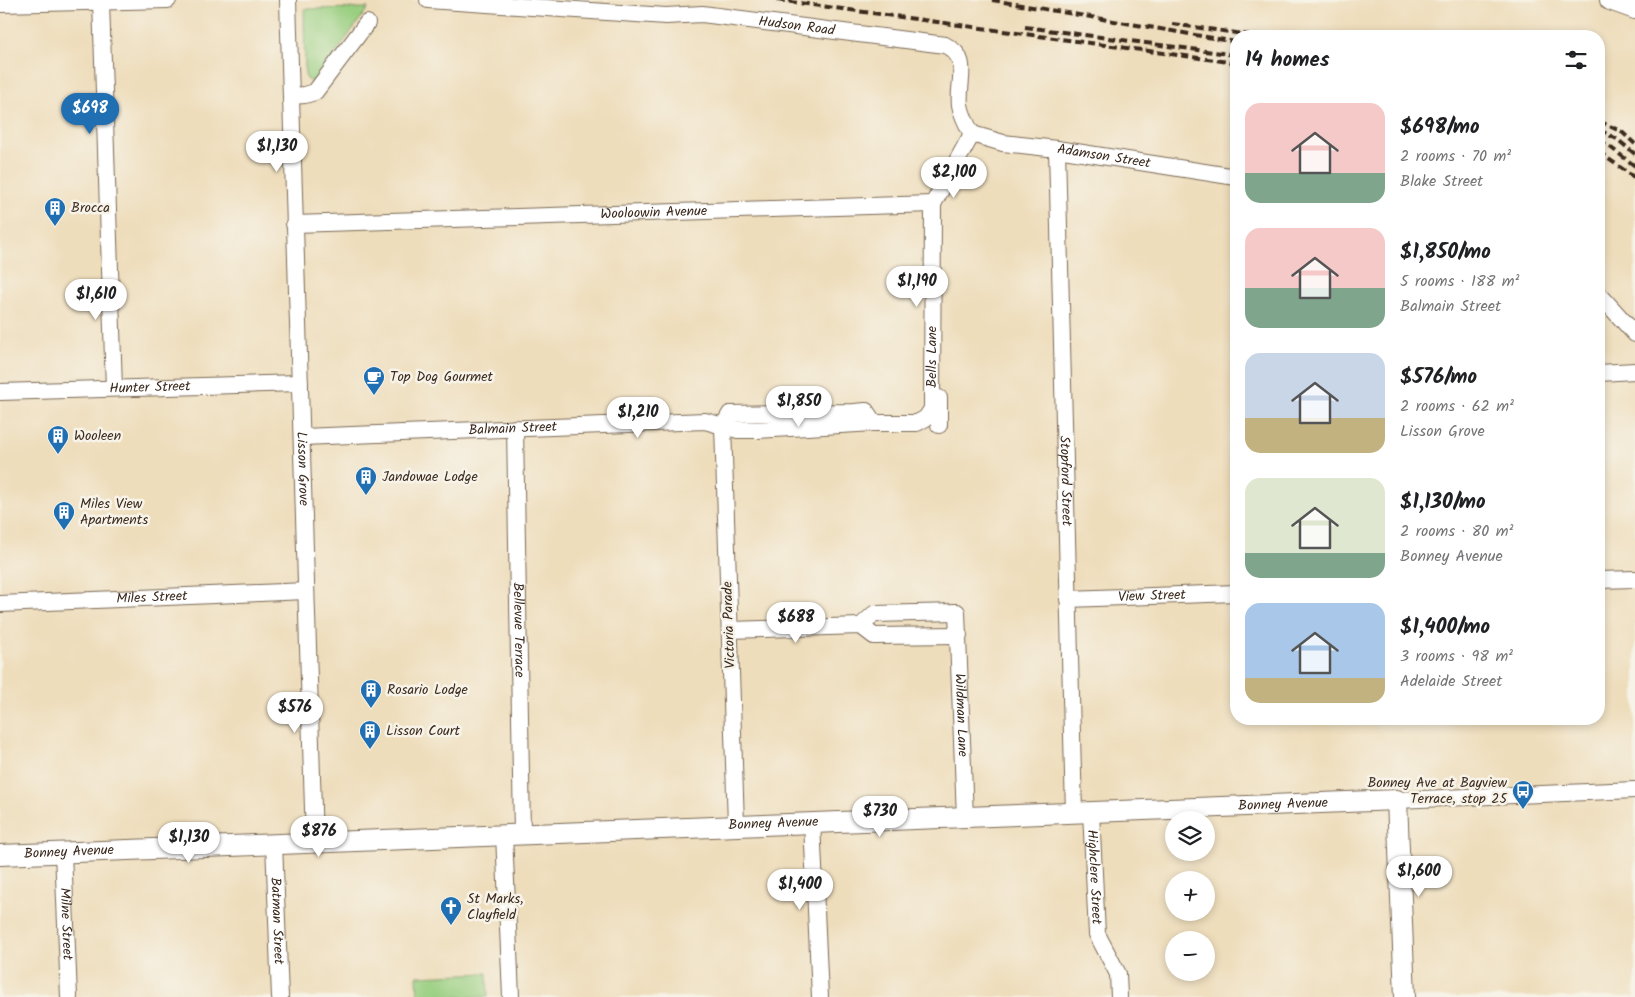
<!DOCTYPE html>
<meta charset="utf-8">
<style>
:root{--surface:#fff;--page:#f2f2f2;--text:#202124;--muted:#757577;--accent:#1f6fb2}
body{margin:0;font-family:Kalam,sans-serif;background:var(--page);color:var(--text);height:100vh;display:flex;flex-direction:column;font-size:19px;white-space:nowrap}
*{box-sizing:border-box;margin:0}
p{font-size:16px;color:var(--muted)}
.icon{flex:none;width:28px;height:28px;fill:none;stroke:currentColor;stroke-width:2;stroke-linecap:round;stroke-linejoin:round}
.map{position:relative;flex:1;overflow:hidden}
.details{position:absolute;left:1230px;top:30px;width:375px;height:695px;display:flex;flex-direction:column;background:var(--surface);border-radius:20px;box-shadow:0 2px 8px #0003}
.details>*{flex:none}
.buttons{position:absolute;left:1165px;top:811px;display:grid;gap:10px}
.buttons a{display:grid;place-items:center;width:50px;height:50px;border-radius:50%;background:var(--surface);box-shadow:0 2px 8px #0003;font-size:25px}
.price{position:absolute;translate:-50% -42px;padding:0 11px;border-radius:18px;background:#fff;color:#222;font-size:16px;line-height:32px;filter:drop-shadow(0 1px 2px #0008)}
.price::after{content:'';position:absolute;left:50%;top:30px;width:15px;height:11px;margin-left:-8px;background:inherit;clip-path:polygon(0 0,100% 0,50% 100%)}
.price.current{background:var(--accent);color:#fff}
ul{padding:0;list-style:none}
li{display:flex;align-items:center;gap:15px;height:125px;padding:0 15px}
li span{display:grid;place-items:center;flex:none;width:140px;height:100px;border-radius:15px;color:#555}
li>.icon{margin-inline-start:auto}
span .icon{width:60px;height:60px;fill:#fffc;stroke-width:1}
li b{font-size:21px}
h2{display:flex;justify-content:space-between;align-items:center;height:60px;padding:0 15px;font-size:21px}
.map>svg:first-child{display:block}
.green{fill:#9acf81;stroke:#6a7c50}
.lines{fill:none;stroke-linecap:round;stroke-linejoin:round}
.minor-casing{stroke:#7a6955;stroke-width:18}
.tertiary-casing{stroke:#7a6955;stroke-width:22}
.minor{stroke:#fff;stroke-width:16}
.tertiary{stroke:#fff;stroke-width:20}
.rail{stroke:#3b2a1e;stroke-width:4;stroke-dasharray:8 4;stroke-linecap:butt}
.labels{text-anchor:middle;dominant-baseline:central;stroke-width:5;stroke-linejoin:round;paint-order:stroke}
.street-label{font-size:14px;fill:#3b2a1e;stroke:#f7f3e8}
.poi-label{font-size:14px;fill:#3b2a1e;stroke:#f7f3e8;text-anchor:start}
</style>
<div class="map">
<svg width="1635" height="997" viewBox="0 0 1635 997">
<rect width="100%" height="100%" fill="#f7f3e8"/>
<filter id="ink" filterUnits="userSpaceOnUse"><feTurbulence type="fractalNoise" baseFrequency=".02" numOctaves="2"/><feDisplacementMap in="SourceGraphic" scale="10" xChannelSelector="R" yChannelSelector="G"/><feConvolveMatrix kernelMatrix="1 2 1 2 8 2 1 2 1" color-interpolation-filters="sRGB"/></filter>
<filter id="wash" filterUnits="userSpaceOnUse"><feTurbulence type="fractalNoise" baseFrequency=".0096" numOctaves="4" result="noise"/><feDisplacementMap in="SourceGraphic" scale="20" xChannelSelector="R" yChannelSelector="G"/><feGaussianBlur stdDeviation="1.12" result="paint"/><feColorMatrix in="noise" values="0 0 0 0 0 0 0 0 0 0 0 0 0 0 0 0 0 1.4 0 .05"/><feComposite in="paint" operator="in"/></filter>
<g filter="url(#wash)">
<rect width="100%" height="100%" fill="#edb"/>
<g class="green">
<polygon points="368,8 316,80 311,82 307,79 305,75 304,9"/>
<polygon points="487,973 488,997 418,997 417,976"/>
</g>
</g>
<g filter="url(#ink)">
<g class="lines">
<g class="minor-casing">
<g id="minor">
<path id="s1" d="M288 0 314 841"/>
<path id="s2" d="M428 0 666 16 702 14 945 45C972 58 957 81 960 105 962 116 967 125 972 134"/>
<polyline points="101,2 114,388"/>
<polyline points="0,4 168,0"/>
<polyline points="291,96 305,95 315,92 367,23"/>
<path id="s3" d="M972 134 1003 143 1057 149 1236 177"/>
<path id="s4" d="M1057 149 1074 813"/>
<path id="s5" d="M294 224 933 204"/>
<polyline points="1599,294 1635,334"/>
<polyline points="1599,373 1635,371"/>
<path id="s6" d="M0 392 300 383"/>
<polyline points="939,398 939,425"/>
<path id="s7" d="M515 428 522 833"/>
<path id="s8" d="M302 437 705 421 738 430H757L874 423H917L926 418 932 409 933 204 972 134"/>
<polyline points="1599,580 1635,579"/>
<path id="s9" d="M1068 599 1236 593"/>
<path id="s10" d="M0 604 306 591"/>
<path id="s11" d="M861 626 874 614 957 612 965 818"/>
<polyline points="730,630 861,626 874,636 959,635"/>
<polyline points="1397,800 1635,790"/>
<path id="s12" d="M1091 812 1097 934 1118 974 1119 997"/>
<polyline points="812,823 820,997"/>
<polyline points="736,825 723,426 730,414 854,412 866,411 874,423"/>
<polyline points="504,834 511,997"/>
<path id="s13" d="M274 843 280 997"/>
<path id="s14" d="M63 852 69 997"/>
</g>
</g>
<g class="tertiary-casing">
<g id="tertiary">
<polyline points="1610,0 1635,9"/>
<path id="s15" d="M0 855C466 834 932 818 1397 800L1405 997"/>
</g>
</g>
<use href="#minor" class="minor"/>
<use href="#tertiary" class="tertiary"/>
<g class="rail">
<polyline points="777,0 1236,63"/>
<polyline points="992,0 1236,42"/>
<polyline points="1172,24 1258,36"/>
<polyline points="1025,27 1236,55"/>
<polyline points="1599,121 1622,132 1635,144"/>
<polyline points="1599,130 1617,139 1635,154"/>
<polyline points="1599,141 1610,147 1635,166"/>
<polyline points="1599,152 1635,178"/>
</g>
</g>
</g>
<defs>
<g id="building-pin" transform="scale(1.125)"><path d="M0 17L-7.5 6A9.5 9.5 0 1 1 7.5 6Z" fill="#1f6fb2" stroke="#f7f3e8"/><path d="M-4-6H4V6H1V3H-1V6H-4ZM-2.5-4.3h1.7v1.8h-1.7ZM.8-4.3h1.7v1.8H.8ZM-2.5-1h1.7V.8h-1.7ZM.8-1h1.7V.8H.8Z" fill="#fff"/></g>
<g id="cafe-pin" transform="scale(1.125)"><path d="M0 17L-7.5 6A9.5 9.5 0 1 1 7.5 6Z" fill="#1f6fb2" stroke="#f7f3e8"/><path d="M-5.5-4.5H6V0H3Q3 3.5 0 3.5H-2.5Q-5.5 3.5-5.5 0ZM3-3.2v2h1.7v-2ZM-6 4.5H4V6H-6Z" fill="#fff"/></g>
<g id="bus-pin" transform="scale(1.125)"><path d="M0 17L-7.5 6A9.5 9.5 0 1 1 7.5 6Z" fill="#1f6fb2" stroke="#f7f3e8"/><path d="M-5-6H5V4H4V6H2V4H-2V6H-4V4H-5ZM-3.5-4V0h7V-4ZM-3.5 1.2v1.5H-2V1.2ZM2 1.2v1.5H3.5V1.2Z" fill="#fff"/></g>
<g id="church-pin" transform="scale(1.125)"><path d="M0 17L-7.5 6A9.5 9.5 0 1 1 7.5 6Z" fill="#1f6fb2" stroke="#f7f3e8"/><path d="M-1.2-6h2.4v3.5h3.3v2.4h-3.3V6h-2.4V-.1h-3.3v-2.4h3.3Z" fill="#fff"/></g>
</defs>
<g fill-rule="evenodd">
<use href="#building-pin" x="55" y="208"/>
<use href="#cafe-pin" x="374" y="377"/>
<use href="#building-pin" x="58" y="436"/>
<use href="#building-pin" x="366" y="477"/>
<use href="#building-pin" x="64" y="512"/>
<use href="#building-pin" x="371" y="690"/>
<use href="#building-pin" x="370" y="731"/>
<use href="#bus-pin" x="1523" y="791"/>
<use href="#church-pin" x="451" y="907"/>
</g>
<g class="labels">
<g class="street-label">
<text stroke="none"><textPath href="#s2" startOffset="370">Hudson Road</textPath></text>
<text stroke="none"><textPath href="#s3" startOffset="134">Adamson Street</textPath></text>
<text stroke="none"><textPath href="#s5" startOffset="360">Wooloowin Avenue</textPath></text>
<text stroke="none"><textPath href="#s8" startOffset="690">Bells Lane</textPath></text>
<text stroke="none"><textPath href="#s6" startOffset="150">Hunter Street</textPath></text>
<text stroke="none"><textPath href="#s8" startOffset="211">Balmain Street</textPath></text>
<text stroke="none"><textPath href="#s1" startOffset="469">Lisson Grove</textPath></text>
<text stroke="none"><textPath href="#s4" startOffset="332">Stopford Street</textPath></text>
<text stroke="none"><textPath href="#s9" startOffset="84">View Street</textPath></text>
<text stroke="none"><textPath href="#s10" startOffset="152">Miles Street</textPath></text>
<text transform="translate(729 625) rotate(-92)">Victoria Parade</text>
<text stroke="none"><textPath href="#s7" startOffset="202">Bellevue Terrace</textPath></text>
<text stroke="none"><textPath href="#s11" startOffset="204">Wildman Lane</textPath></text>
<text stroke="none"><textPath href="#s15" startOffset="1284">Bonney Avenue</textPath></text>
<text stroke="none"><textPath href="#s15" startOffset="774">Bonney Avenue</textPath></text>
<text stroke="none"><textPath href="#s15" startOffset="69">Bonney Avenue</textPath></text>
<text stroke="none"><textPath href="#s12" startOffset="65">Highclere Street</textPath></text>
<text stroke="none"><textPath href="#s13" startOffset="78">Batman Street</textPath></text>
<text stroke="none"><textPath href="#s14" startOffset="72">Milne Street</textPath></text>
</g>
<g class="poi-label">
<text x="71" y="208">Brocca</text>
<text x="390" y="377">Top Dog Gourmet</text>
<text x="74" y="436">Wooleen</text>
<text x="382" y="477">Jandowae Lodge</text>
<text x="80" y="504">Miles View<tspan x="80" dy="16">Apartments</tspan></text>
<text x="387" y="690">Rosario Lodge</text>
<text x="386" y="731">Lisson Court</text>
<text x="1507" y="783" text-anchor="end">Bonney Ave at Bayview<tspan x="1507" dy="16">Terrace, stop 25</tspan></text>
<text x="467" y="899">St Marks,<tspan x="467" dy="16">Clayfield</tspan></text>
</g>
</g>
</svg>
<div class="buttons">
<a><svg class="icon" aria-label="layers" viewBox="0 0 24 24"><path d="M12 4l9 5-9 5-9-5zM3 14l9 5 9-5"/></svg></a>
<a>+</a>
<a>−</a>
</div>
<b class="price current" style="left:90px;top:135px">$698</b>
<b class="price" style="left:277px;top:173px">$1,130</b>
<b class="price" style="left:954px;top:199px">$2,100</b>
<b class="price" style="left:917px;top:308px">$1,190</b>
<b class="price" style="left:96px;top:321px">$1,610</b>
<b class="price" style="left:799px;top:428px">$1,850</b>
<b class="price" style="left:638px;top:439px">$1,210</b>
<b class="price" style="left:796px;top:644px">$688</b>
<b class="price" style="left:295px;top:734px">$576</b>
<b class="price" style="left:880px;top:838px">$730</b>
<b class="price" style="left:319px;top:858px">$876</b>
<b class="price" style="left:189px;top:864px">$1,130</b>
<b class="price" style="left:1419px;top:898px">$1,600</b>
<b class="price" style="left:800px;top:911px">$1,400</b>
<section class="details">
<h2>14 homes<svg class="icon" aria-label="filters" viewBox="0 0 24 24"><path d="M4 7h16M4 17h16"/><circle cx="9" cy="7" r="2"/><circle cx="15" cy="17" r="2"/></svg></h2>
<ul>
<li><span style="background:linear-gradient(#f6c9c9 70%,#7fa58c 0)"><svg class="icon" aria-label="home" viewBox="0 0 24 24"><path d="M3 11l9-7 9 7M6 9v11h12V9"/></svg></span><div><b>$698/mo</b><p>2 rooms · 70 m²</p><p>Blake Street</p></div></li>
<li><span style="background:linear-gradient(#f6c9c9 60%,#7fa58c 0)"><svg class="icon" aria-label="home" viewBox="0 0 24 24"><path d="M3 11l9-7 9 7M6 9v11h12V9"/></svg></span><div><b>$1,850/mo</b><p>5 rooms · 188 m²</p><p>Balmain Street</p></div></li>
<li><span style="background:linear-gradient(#c9d6e8 65%,#c2b280 0)"><svg class="icon" aria-label="home" viewBox="0 0 24 24"><path d="M3 11l9-7 9 7M6 9v11h12V9"/></svg></span><div><b>$576/mo</b><p>2 rooms · 62 m²</p><p>Lisson Grove</p></div></li>
<li><span style="background:linear-gradient(#dfe7d0 75%,#7fa58c 0)"><svg class="icon" aria-label="home" viewBox="0 0 24 24"><path d="M3 11l9-7 9 7M6 9v11h12V9"/></svg></span><div><b>$1,130/mo</b><p>2 rooms · 80 m²</p><p>Bonney Avenue</p></div></li>
<li><span style="background:linear-gradient(#a9c7e8 75%,#c2b280 0)"><svg class="icon" aria-label="home" viewBox="0 0 24 24"><path d="M3 11l9-7 9 7M6 9v11h12V9"/></svg></span><div><b>$1,400/mo</b><p>3 rooms · 98 m²</p><p>Adelaide Street</p></div></li>
</ul>
</section>
</div>
